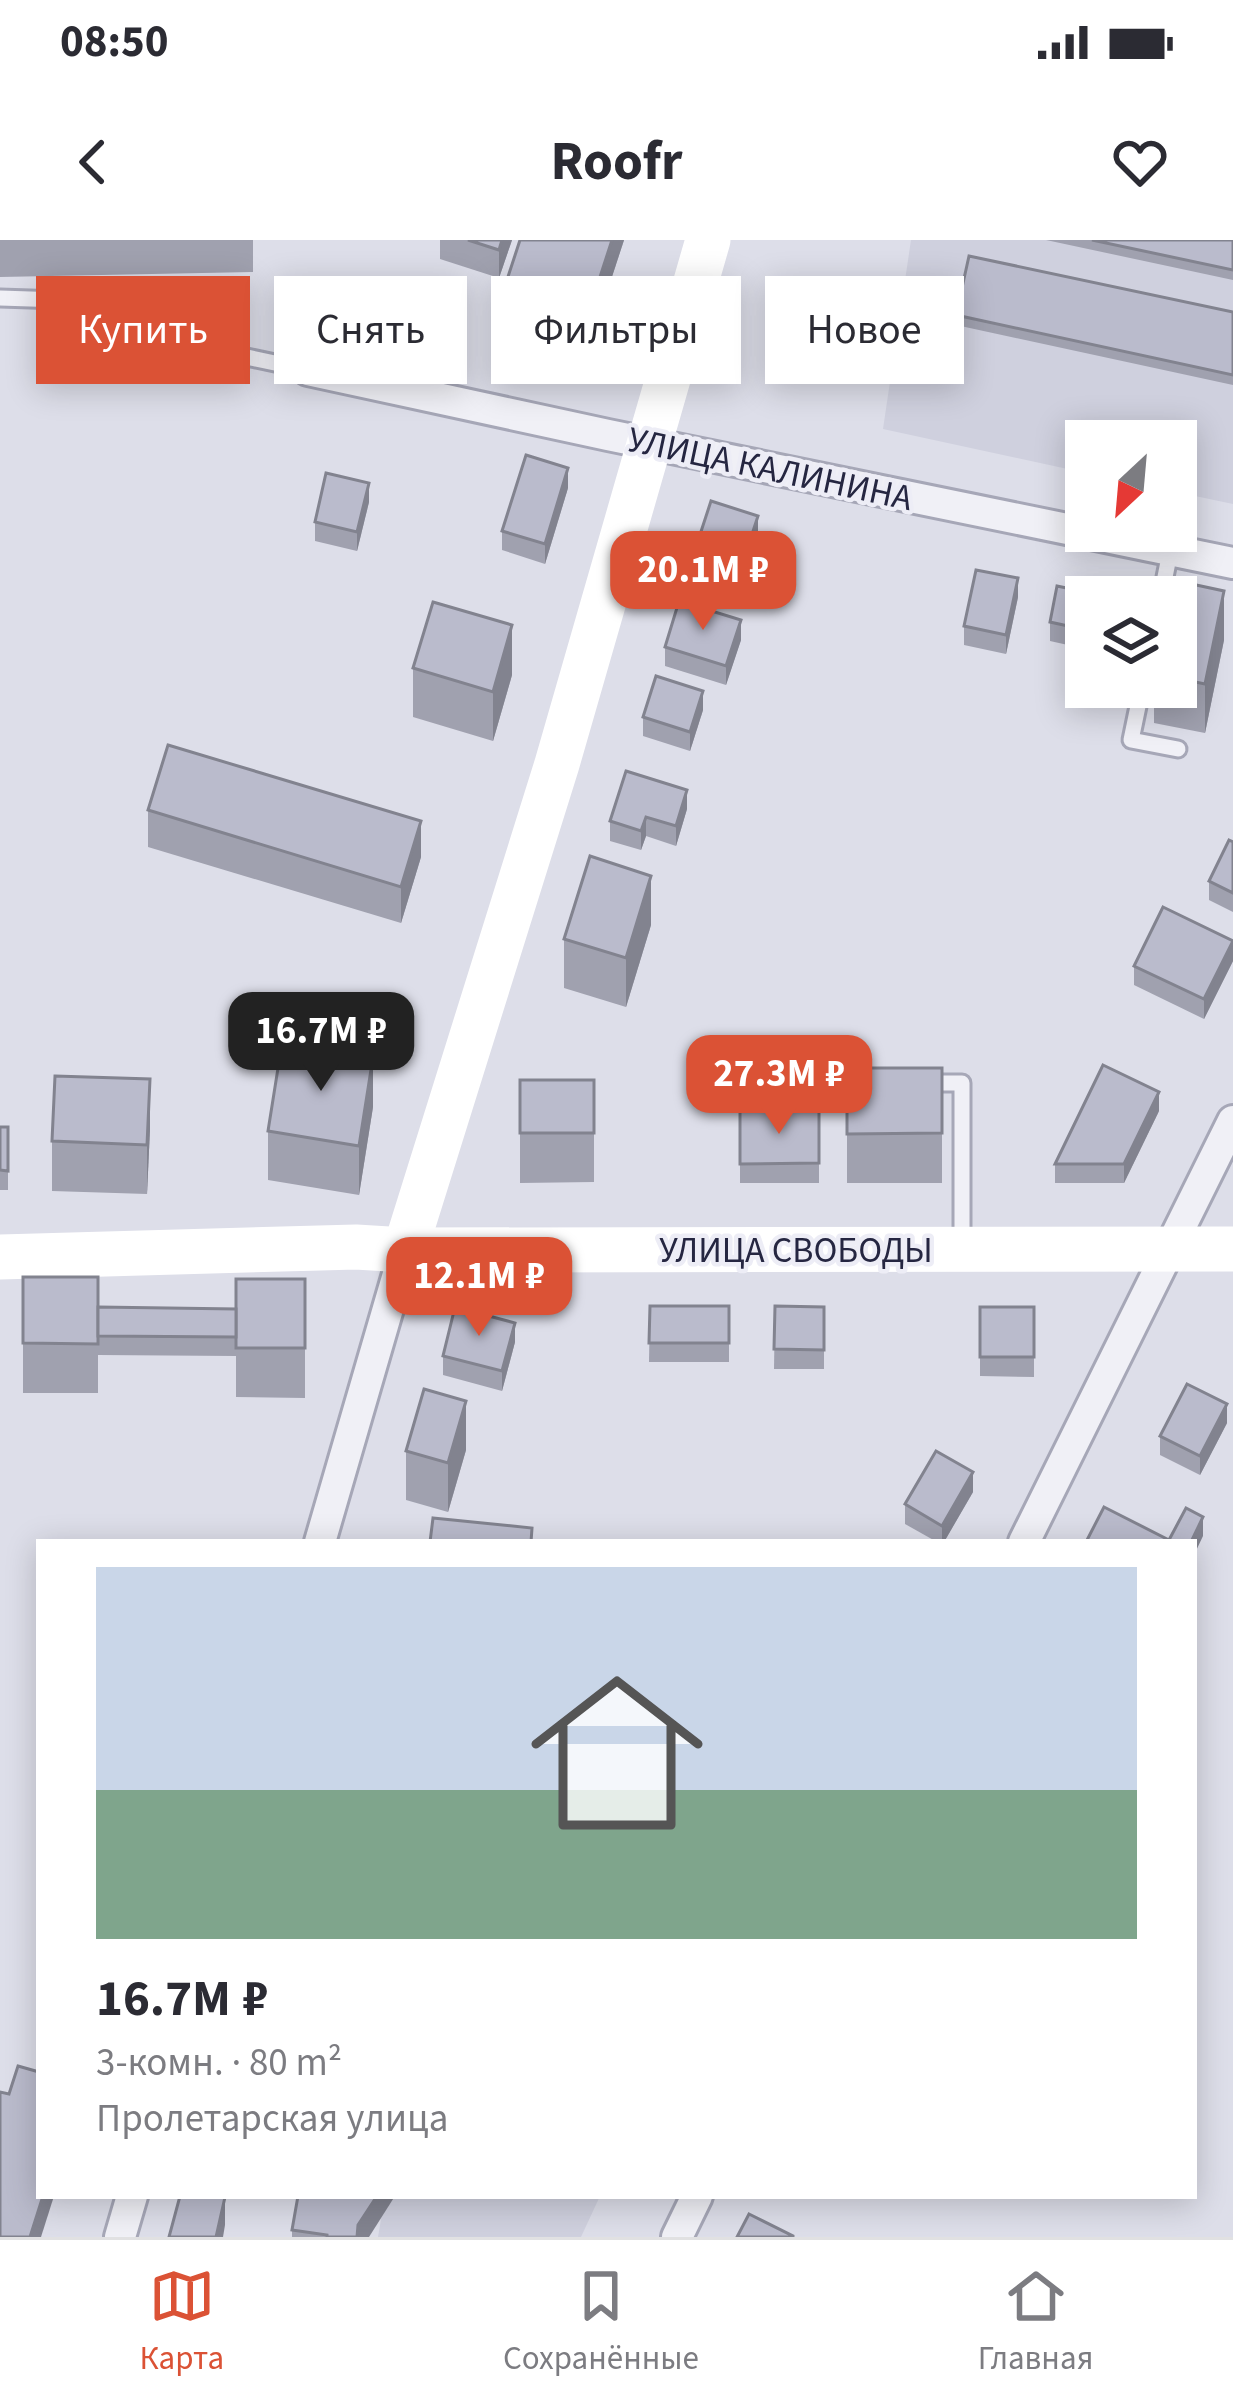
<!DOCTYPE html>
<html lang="ru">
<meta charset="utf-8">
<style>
:root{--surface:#fff;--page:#f7f7f7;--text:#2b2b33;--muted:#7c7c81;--line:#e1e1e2;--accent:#db5235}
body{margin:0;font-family:"Source Sans 3",sans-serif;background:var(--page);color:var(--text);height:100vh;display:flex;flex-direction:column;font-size:45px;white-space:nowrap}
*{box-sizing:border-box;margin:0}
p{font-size:39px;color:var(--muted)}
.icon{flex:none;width:66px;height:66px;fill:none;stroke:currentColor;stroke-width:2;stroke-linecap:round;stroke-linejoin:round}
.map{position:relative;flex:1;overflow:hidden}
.details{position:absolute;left:36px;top:1299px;width:1161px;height:660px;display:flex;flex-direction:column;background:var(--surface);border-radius:0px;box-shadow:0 6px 30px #0003}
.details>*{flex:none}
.banner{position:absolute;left:36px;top:36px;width:1161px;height:108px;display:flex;gap:24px}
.needle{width:78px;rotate:206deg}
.fabs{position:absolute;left:1065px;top:180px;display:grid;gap:24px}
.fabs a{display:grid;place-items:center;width:132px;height:132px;border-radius:0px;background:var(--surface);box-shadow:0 6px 30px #0003;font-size:60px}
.price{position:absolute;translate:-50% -102px;padding:0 27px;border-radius:24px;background:var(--accent);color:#fff;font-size:39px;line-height:78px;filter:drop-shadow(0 3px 6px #0008)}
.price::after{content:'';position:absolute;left:50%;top:72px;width:36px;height:27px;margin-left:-18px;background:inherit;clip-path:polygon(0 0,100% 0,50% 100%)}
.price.active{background:#222;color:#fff}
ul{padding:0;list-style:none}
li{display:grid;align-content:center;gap:24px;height:636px;padding:0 60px}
li span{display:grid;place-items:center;height:372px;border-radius:0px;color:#555}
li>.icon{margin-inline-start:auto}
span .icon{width:216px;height:216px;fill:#fffc;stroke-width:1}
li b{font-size:51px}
.pill{padding:0 42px;border-radius:0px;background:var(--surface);box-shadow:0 6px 30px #0003;font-size:42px;line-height:108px}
.pill.active{background:var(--accent);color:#fff}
.status{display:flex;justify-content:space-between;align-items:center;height:84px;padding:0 60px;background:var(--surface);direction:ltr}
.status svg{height:33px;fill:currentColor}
header{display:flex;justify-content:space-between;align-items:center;height:156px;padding:0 60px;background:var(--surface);font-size:54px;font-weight:700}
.tab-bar{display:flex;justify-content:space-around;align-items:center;height:168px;border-top:3px solid var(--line);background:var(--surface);font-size:33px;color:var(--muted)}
.tab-bar a{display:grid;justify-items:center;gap:6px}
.tab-bar .active{color:var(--accent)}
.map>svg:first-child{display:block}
.built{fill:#cfd0de}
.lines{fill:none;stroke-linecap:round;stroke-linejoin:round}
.lane-casing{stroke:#a6a7b7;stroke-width:21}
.street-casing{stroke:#a6a7b7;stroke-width:36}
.lane{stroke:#f0f0f6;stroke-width:15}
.street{stroke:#f0f0f6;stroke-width:30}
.secondary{stroke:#fff;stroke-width:45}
.wall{fill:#a0a1af}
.shaded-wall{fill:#82838f}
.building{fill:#babbcc;stroke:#82838f;stroke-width:3}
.labels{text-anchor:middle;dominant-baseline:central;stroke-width:9;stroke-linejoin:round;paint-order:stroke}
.street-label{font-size:36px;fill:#252641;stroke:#ededf6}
</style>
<div class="status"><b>08:50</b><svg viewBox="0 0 49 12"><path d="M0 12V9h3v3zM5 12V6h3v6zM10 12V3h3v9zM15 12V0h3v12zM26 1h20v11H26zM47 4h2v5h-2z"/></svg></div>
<header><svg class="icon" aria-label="back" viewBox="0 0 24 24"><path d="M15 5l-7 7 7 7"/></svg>Roofr<svg class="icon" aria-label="heart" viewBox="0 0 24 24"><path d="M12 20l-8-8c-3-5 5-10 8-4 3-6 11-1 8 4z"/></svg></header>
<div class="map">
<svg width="1233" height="1997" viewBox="0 0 1233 1997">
<rect width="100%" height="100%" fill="#dddee9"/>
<g class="built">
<polygon points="911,0 1233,0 1233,264 1176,252 1176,201 1086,201 1086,233 883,189"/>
<polygon points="385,1956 600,1956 581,1997 378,1997"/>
</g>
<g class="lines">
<g class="lane-casing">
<g id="lane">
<polyline points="0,58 211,65 223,112 308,130"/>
<polyline points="1161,357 1170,312"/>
<polyline points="1142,447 1131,500 1178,509"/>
<polyline points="922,843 962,843 962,1007"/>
</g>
</g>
<g class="street-casing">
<g id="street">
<polyline points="308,130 608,195 1233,323"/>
<polyline points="320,1302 405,1010"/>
<polyline points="1024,1302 1233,881"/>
<polyline points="120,1997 132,1956"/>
<polyline points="677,1997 697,1956"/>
</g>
</g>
<use href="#lane" class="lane"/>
<use href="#street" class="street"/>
<g class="secondary">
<polyline points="405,1010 557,524 708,0"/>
<polyline points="0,1017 356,1007 405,1010 1233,1009"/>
</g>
</g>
<g class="wall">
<polygon points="0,0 253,0 253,32 0,37"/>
<polygon points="440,0 512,0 499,38 440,19"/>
<polygon points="520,0 624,0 587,113 504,85 504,49"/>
<polygon points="1046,0 1233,0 1233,40"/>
<polygon points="1233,72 1233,145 956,85 956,75"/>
<polygon points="568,248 545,324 502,310 502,291"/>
<polygon points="369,262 357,311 315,301 315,282"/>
<polygon points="758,295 740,350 693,335 693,316"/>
<polygon points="1018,357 1006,414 964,405 964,386"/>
<polygon points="1086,357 1086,409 1050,401 1050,382"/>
<polygon points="1176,357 1224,400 1205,493 1154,483 1154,447 1176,447"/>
<polygon points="741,400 726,445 665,426 665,407"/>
<polygon points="413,428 512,435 493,501 413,477"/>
<polygon points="703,470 690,511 643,496 643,477"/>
<polygon points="687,569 676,606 646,596 641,610 610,601 610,581"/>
<polygon points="148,570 421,617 401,683 148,607"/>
<polygon points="1233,602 1233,672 1209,660 1209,641"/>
<polygon points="651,685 626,767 564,748 564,699"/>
<polygon points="1233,721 1204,779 1134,745 1134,726"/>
<rect x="847" y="828" width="95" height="115"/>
<polygon points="520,840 594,840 594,942 520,943"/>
<polygon points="373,867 359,955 268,940 268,891"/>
<rect x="740" y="870" width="79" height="73"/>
<polygon points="1159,871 1124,943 1055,943 1055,924"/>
<rect x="0" y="887" width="8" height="63"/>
<polygon points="150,889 147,954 52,951 52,901"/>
<polygon points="23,1037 98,1067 236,1069 305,1039 305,1158 236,1157 236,1116 98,1115 98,1086 98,1153 23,1153"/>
<polygon points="650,1066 729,1066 729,1122 649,1122"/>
<polygon points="775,1066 824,1067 824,1129 774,1129"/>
<polygon points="980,1067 1034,1067 1034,1137 980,1136"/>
<polygon points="515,1102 502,1151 443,1135 443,1116"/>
<polygon points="1227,1183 1200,1235 1160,1215 1160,1196"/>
<polygon points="466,1210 448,1272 406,1260 406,1211"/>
<polygon points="973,1252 944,1302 937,1302 905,1284 905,1264"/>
<polygon points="292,1990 369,1997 292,1997"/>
</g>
<g class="shaded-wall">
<polygon points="502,0 512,0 499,38 499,10"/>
<polygon points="612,0 624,0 587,113 587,77"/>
<polygon points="568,228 568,248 545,324 545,304"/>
<polygon points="369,243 369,262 357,311 357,292"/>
<polygon points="758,276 758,295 740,350 740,331"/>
<polygon points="1018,338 1018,357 1006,414 1006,395"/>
<polygon points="1224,351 1224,400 1205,493 1205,444"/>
<polygon points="741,380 741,400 726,445 726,426"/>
<polygon points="512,385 512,435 493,501 493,452"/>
<polygon points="703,451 703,470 690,511 690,492"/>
<polygon points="687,550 687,569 676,606 676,586"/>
<polygon points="646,577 646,596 641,610 641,591"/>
<polygon points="421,581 421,617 401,683 401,647"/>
<polygon points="651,636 651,685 626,767 626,718"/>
<polygon points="1233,701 1233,721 1204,779 1204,759"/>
<polygon points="373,817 373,867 359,955 359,906"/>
<polygon points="150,839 150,889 147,954 147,905"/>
<polygon points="1159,852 1159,871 1124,943 1124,924"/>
<polygon points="515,1083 515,1102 502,1151 502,1131"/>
<polygon points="466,1161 466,1210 448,1272 448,1223"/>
<polygon points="1227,1164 1227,1183 1200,1235 1200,1216"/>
<polygon points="973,1232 973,1252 944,1302 942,1302 942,1286"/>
<polygon points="1203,1277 1203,1296 1194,1315 1194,1302 1191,1302"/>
<polygon points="43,1956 54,1956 41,1997 30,1997"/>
<polygon points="377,1956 395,1956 369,1997 357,1997 358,1985"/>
<polygon points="225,1957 225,1985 223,1997 216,1997"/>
</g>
<g class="building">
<polygon points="468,0 502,0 499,10"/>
<polygon points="520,0 612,0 587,77 504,49"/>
<polygon points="1092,0 1233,0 1233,30"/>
<polygon points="969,16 1233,72 1233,135 956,75"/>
<polygon points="526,215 568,228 545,304 502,291"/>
<polygon points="326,233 369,243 357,292 315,282"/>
<polygon points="711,261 758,276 740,331 693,316"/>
<polygon points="976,330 1018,338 1006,395 964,386"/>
<polygon points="1173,340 1224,351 1205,444 1176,438 1176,357 1169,357"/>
<polygon points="1057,346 1095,354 1095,357 1086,357 1086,390 1050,382"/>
<polygon points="679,361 741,380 726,426 665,407"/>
<polygon points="433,362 512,385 493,452 413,428"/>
<polygon points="656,436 703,451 690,492 643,477"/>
<polygon points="168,505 421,581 401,647 148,570"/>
<polygon points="626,531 687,550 676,586 646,577 641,591 610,581"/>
<polygon points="1229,600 1233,602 1233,653 1209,641"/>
<polygon points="590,616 651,636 626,718 564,699"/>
<polygon points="1163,667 1233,701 1204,759 1134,726"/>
<polygon points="282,803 373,817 359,906 268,891"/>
<polygon points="1103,825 1159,852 1124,924 1055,924"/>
<polygon points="847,828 942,828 942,893 847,894"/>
<polygon points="55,836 150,839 147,905 52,901"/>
<rect x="520" y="840" width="74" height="53"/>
<polygon points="740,870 819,870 819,923 740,924"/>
<polygon points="0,887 8,887 8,931 0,930"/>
<polygon points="23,1037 98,1037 98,1104 23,1103"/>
<rect x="236" y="1039" width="69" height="69"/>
<polygon points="650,1066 729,1066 729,1103 649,1103"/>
<polygon points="775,1066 824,1067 824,1110 774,1109"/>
<polygon points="98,1067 236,1069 236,1097 98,1096"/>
<polygon points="455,1067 515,1083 502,1131 443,1116"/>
<rect x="980" y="1067" width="54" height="50"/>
<polygon points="1187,1144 1227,1164 1200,1216 1160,1196"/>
<polygon points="424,1149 466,1161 448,1223 406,1211"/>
<polygon points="936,1211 973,1232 942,1286 905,1264"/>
<polygon points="1104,1267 1169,1300 1186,1268 1203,1277 1191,1302 1086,1302"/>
<polygon points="433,1278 532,1288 531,1302 430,1302"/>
<polygon points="18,1826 39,1832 39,1956 43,1956 30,1997 0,1997 0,1852 9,1854"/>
<polygon points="180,1956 225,1957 216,1997 169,1997"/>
<polygon points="298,1956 377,1956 358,1985 357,1997 327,1997 327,1995 292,1990"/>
<polygon points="749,1974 793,1996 793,1997 737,1997"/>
</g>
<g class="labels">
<g class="street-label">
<text transform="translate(770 229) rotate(12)">УЛИЦА КАЛИНИНА</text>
<text x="796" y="1010">УЛИЦА СВОБОДЫ</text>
</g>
</g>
</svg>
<div class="fabs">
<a><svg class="needle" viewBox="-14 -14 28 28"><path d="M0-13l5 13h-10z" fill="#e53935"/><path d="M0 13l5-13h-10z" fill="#7c7c81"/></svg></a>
<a><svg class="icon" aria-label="layers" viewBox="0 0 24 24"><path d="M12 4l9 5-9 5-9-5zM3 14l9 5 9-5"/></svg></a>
</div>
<b class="price" style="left:703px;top:393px">20.1M ₽</b>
<b class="price active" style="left:321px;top:854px">16.7M ₽</b>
<b class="price" style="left:779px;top:897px">27.3M ₽</b>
<b class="price" style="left:479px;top:1099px">12.1M ₽</b>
<div class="banner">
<a class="pill active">Купить</a>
<a class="pill">Снять</a>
<a class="pill">Фильтры</a>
<a class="pill">Новое</a>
</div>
<section class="details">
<ul>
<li><span style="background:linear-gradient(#c9d6e8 60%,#7fa58c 0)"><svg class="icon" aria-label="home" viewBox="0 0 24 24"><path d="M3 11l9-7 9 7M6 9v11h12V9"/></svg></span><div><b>16.7M ₽</b><p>3-комн. · 80 m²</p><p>Пролетарская улица</p></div></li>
</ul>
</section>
</div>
<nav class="tab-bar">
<a class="active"><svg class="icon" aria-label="map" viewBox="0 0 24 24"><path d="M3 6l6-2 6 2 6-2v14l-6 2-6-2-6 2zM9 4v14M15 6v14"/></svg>Карта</a>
<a><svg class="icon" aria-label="saved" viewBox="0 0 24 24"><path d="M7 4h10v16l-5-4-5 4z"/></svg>Сохранённые</a>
<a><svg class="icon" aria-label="home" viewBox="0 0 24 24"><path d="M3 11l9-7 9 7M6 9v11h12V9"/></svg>Главная</a>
</nav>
